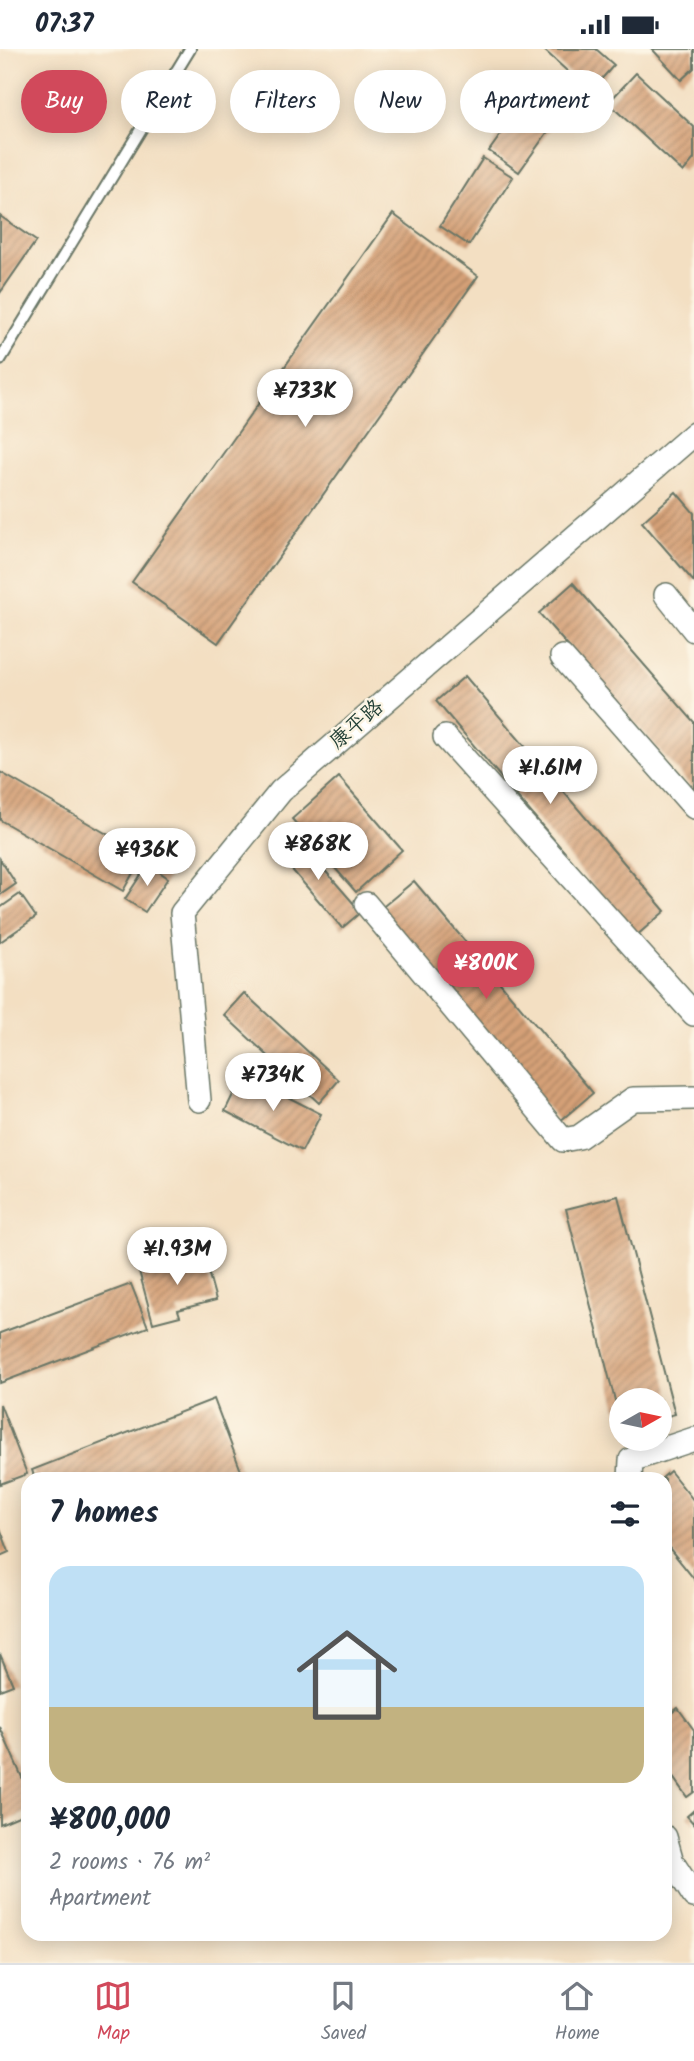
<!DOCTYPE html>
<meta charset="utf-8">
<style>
:root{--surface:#fff;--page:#f6f6f7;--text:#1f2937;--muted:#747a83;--line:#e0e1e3;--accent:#d1495b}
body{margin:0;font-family:Kalam,"LXGW WenKai TC",sans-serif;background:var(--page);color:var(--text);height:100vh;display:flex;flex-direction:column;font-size:26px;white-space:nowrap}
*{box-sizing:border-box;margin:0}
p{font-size:23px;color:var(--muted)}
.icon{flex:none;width:38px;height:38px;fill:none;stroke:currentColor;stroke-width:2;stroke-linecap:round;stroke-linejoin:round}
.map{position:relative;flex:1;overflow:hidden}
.panel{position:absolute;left:21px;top:1423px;width:651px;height:469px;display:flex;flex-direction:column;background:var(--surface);border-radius:21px;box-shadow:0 4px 18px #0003}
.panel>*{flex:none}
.hud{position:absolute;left:21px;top:21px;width:653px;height:63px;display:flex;gap:14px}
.needle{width:46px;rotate:81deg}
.buttons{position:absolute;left:609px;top:1339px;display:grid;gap:14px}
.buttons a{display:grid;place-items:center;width:63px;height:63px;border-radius:50%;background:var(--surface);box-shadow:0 4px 18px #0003;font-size:35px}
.price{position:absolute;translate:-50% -60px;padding:0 16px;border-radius:24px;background:#fff;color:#222;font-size:23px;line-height:46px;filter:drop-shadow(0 2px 4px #0008)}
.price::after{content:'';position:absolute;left:50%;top:42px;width:21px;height:16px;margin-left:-10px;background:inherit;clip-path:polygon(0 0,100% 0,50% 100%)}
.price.on{background:var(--accent);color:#fff}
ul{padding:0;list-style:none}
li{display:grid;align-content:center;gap:14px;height:371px;padding:0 28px}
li+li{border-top:2px solid var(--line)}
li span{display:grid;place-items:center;height:217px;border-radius:21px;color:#555}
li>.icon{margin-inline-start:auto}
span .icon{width:126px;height:126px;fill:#fffc;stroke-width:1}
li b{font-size:30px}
h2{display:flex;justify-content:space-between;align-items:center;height:84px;padding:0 28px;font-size:30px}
.tag{padding:0 24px;border-radius:32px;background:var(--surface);box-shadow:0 4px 18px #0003;font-size:24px;line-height:63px}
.tag.on{background:var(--accent);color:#fff}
.status{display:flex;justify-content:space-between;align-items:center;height:49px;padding:0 35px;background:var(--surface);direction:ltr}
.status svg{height:19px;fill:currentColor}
.dock{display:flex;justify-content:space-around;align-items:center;height:98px;border-top:2px solid var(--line);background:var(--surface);font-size:19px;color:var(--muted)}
.dock a{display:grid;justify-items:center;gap:4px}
.dock .on{color:var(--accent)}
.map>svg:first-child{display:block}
.building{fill:url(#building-hatch)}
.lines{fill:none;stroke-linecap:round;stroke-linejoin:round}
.lane-casing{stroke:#697666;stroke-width:14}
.street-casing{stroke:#697666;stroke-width:26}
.lane{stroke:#fff;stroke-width:10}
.street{stroke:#fff;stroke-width:23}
.labels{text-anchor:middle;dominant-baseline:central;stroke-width:5;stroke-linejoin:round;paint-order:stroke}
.street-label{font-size:21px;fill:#1f3d34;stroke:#fcf5e5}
</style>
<div class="status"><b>07:37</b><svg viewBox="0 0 49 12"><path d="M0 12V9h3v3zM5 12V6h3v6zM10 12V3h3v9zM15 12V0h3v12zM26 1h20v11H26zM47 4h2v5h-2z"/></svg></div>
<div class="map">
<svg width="694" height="1914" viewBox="0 0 694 1914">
<defs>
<pattern id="building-hatch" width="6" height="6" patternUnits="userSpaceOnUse" patternTransform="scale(1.75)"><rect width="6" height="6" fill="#d5a077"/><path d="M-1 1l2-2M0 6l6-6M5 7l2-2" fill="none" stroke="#ac8462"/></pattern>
</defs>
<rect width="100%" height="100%" fill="#fcf5e5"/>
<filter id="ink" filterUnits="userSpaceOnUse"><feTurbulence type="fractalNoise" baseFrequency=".0143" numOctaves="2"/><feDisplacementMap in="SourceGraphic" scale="14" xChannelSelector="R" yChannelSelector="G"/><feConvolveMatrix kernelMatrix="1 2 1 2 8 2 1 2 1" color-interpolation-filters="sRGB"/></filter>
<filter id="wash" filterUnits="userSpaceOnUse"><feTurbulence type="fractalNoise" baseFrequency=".00686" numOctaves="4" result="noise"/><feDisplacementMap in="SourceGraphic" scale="28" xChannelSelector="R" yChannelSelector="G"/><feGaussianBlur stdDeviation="1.57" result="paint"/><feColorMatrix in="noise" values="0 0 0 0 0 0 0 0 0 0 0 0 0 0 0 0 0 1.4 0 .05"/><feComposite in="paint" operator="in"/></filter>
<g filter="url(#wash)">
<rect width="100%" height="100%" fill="#f3dfc2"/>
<g id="blocks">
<g class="building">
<polygon points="543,0 596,0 614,16 590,43"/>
<polygon points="652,0 694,0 694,19 681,31"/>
<polygon points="636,24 694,78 694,110 683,123 608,54"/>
<polygon points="552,28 583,53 570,70 539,45"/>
<polygon points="529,46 559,67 519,123 489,102"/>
<polygon points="483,109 513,128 469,196 440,177"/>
<polygon points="393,165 478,227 218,594 132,533"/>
<polygon points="0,167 36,192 0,244"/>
<polygon points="676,443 694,464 694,533 642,473"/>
<polygon points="573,534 694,673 694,741 539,564"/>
<polygon points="465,627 665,862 636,887 436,652"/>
<polygon points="0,723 143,806 123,842 0,771"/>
<polygon points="339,728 402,801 356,843 292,770"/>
<polygon points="294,786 361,863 342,879 276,802"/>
<polygon points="0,810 16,835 0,846"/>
<polygon points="148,815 168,829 145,863 125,850"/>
<polygon points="414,832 593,1044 559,1073 379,861"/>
<polygon points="20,845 36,868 0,893 0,859"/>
<polygon points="244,944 339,1031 319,1054 224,966"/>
<polygon points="243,1025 321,1065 302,1102 225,1062"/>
<polygon points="618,1147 675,1365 660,1369 660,1351 621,1351 620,1371 566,1160"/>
<polygon points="203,1204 216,1251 178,1261 180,1267 153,1274 139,1222"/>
<polygon points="131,1235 148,1278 0,1334 0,1284"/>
<polygon points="214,1350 244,1430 35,1430 32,1421"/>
<polygon points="0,1355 27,1425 0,1435"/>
<polygon points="670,1422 694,1452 694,1530 665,1494 665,1430 661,1430"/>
<polygon points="0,1479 9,1503 0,1507"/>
<polygon points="0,1605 13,1636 0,1641"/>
<polygon points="678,1659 694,1681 694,1743 687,1748 665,1717 665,1669"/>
<polygon points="0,1678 28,1742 28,1763 0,1775"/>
<polygon points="694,1761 694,1775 687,1767"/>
</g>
</g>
</g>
<g filter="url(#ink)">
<use href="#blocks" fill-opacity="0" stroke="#697666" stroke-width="2"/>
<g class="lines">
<g class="lane-casing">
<polyline id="lane" points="0,311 190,0"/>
</g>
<g class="street-casing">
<g id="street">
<polyline points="666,546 694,581"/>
<polyline points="562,608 694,758"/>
<polyline points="445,688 694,965"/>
<polyline points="366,855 563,1091 579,1088 633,1050 694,1049"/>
<polyline points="199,1051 182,864 281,742 694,385"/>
<polyline points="630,1430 631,1411 694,1390"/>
<polyline points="665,1788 672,1813 694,1847"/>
</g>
</g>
<use href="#lane" class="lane"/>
<use href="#street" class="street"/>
</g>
</g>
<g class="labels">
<g class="street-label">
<text transform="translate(357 676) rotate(-41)">康平路</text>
</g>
</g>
</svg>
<div class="buttons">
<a><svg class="needle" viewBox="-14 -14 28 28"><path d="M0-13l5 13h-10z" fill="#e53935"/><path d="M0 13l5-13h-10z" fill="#747a83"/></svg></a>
</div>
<b class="price" style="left:305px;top:380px">¥733K</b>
<b class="price" style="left:550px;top:757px">¥1.61M</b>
<b class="price" style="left:318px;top:833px">¥868K</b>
<b class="price" style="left:147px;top:839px">¥936K</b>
<b class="price on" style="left:486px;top:952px">¥800K</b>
<b class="price" style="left:273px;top:1064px">¥734K</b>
<b class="price" style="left:177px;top:1238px">¥1.93M</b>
<div class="hud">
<a class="tag on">Buy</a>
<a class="tag">Rent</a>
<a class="tag">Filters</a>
<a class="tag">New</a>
<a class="tag">Apartment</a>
</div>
<section class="panel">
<h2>7 homes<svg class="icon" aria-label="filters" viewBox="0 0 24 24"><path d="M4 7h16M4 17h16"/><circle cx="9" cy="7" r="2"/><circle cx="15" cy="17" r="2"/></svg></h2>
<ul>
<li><span style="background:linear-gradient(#bfe0f5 65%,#c2b280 0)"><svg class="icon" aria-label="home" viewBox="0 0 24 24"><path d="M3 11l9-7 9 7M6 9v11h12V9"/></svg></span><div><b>¥800,000</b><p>2 rooms · 76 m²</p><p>Apartment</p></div></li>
</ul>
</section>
</div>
<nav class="dock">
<a class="on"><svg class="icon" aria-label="map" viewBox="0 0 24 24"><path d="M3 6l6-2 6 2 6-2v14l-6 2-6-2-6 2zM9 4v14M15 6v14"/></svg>Map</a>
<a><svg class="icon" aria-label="saved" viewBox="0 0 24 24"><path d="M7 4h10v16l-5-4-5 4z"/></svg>Saved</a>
<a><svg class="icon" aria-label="home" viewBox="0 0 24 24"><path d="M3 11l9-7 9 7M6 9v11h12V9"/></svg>Home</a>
</nav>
